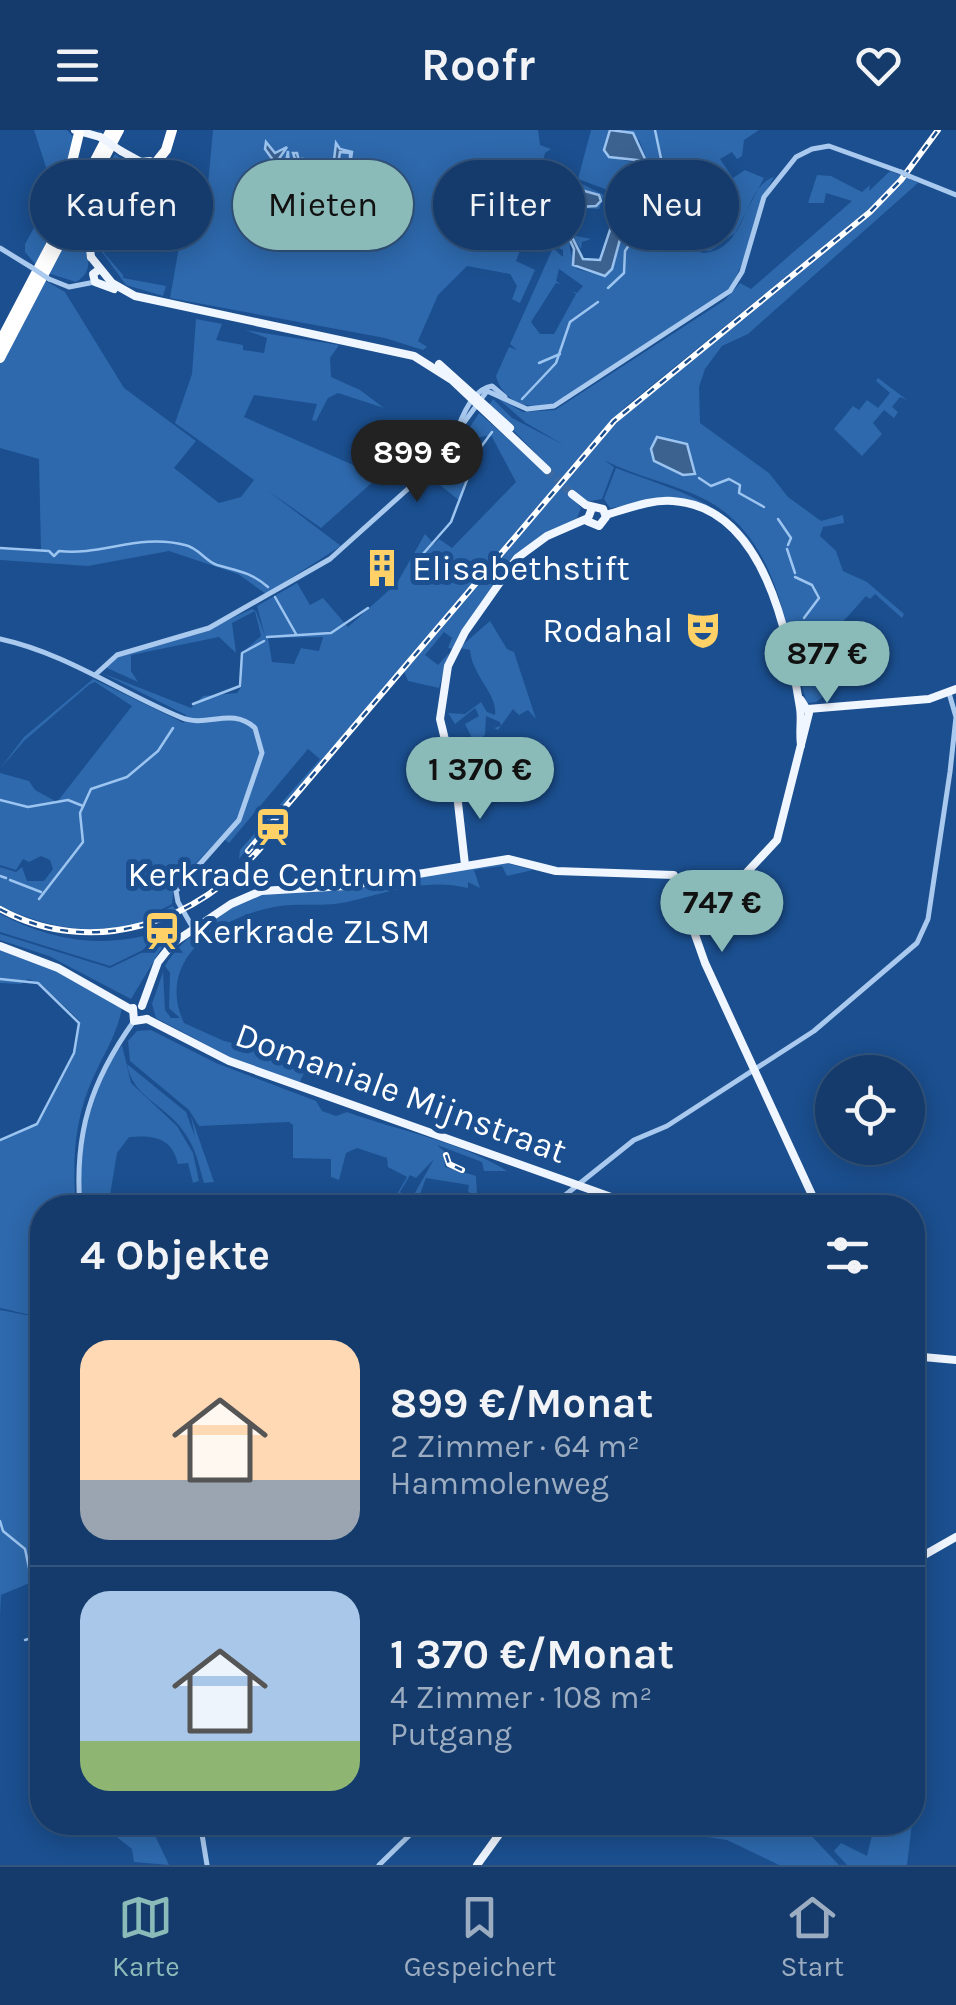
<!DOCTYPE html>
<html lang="de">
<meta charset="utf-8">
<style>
:root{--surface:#143b6b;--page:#1d4271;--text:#f1f3f6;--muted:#9dadc1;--line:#33557e;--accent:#8bbbb9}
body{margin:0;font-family:Karla,sans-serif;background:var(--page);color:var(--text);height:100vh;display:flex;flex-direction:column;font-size:38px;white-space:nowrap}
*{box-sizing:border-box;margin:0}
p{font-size:32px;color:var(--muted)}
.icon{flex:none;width:55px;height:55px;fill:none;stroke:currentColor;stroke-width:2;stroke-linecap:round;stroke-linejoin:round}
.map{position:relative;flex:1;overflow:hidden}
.drawer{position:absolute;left:30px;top:1065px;width:895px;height:640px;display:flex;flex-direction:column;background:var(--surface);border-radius:40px;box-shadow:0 5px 25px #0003,0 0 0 2px var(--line)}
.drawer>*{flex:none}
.banner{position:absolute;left:30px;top:30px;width:898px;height:90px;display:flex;gap:20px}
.fabs{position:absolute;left:815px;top:925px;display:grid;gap:20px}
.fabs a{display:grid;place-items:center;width:110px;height:110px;border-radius:50%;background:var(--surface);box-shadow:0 5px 25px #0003,0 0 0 2px var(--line);font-size:50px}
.price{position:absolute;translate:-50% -85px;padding:0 22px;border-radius:35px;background:var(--accent);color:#111;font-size:32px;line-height:65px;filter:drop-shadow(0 2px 5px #0008)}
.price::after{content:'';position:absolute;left:50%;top:60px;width:30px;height:22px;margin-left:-15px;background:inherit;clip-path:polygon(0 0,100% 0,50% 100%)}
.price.active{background:#222;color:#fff}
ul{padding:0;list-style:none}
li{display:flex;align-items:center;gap:30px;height:250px;padding:0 50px}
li+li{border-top:2px solid var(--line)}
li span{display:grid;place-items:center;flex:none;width:280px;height:200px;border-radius:30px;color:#555}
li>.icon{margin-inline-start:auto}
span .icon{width:120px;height:120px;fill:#fffc;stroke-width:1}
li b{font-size:42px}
h2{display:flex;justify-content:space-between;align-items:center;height:120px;padding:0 50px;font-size:42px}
.tag{padding:0 35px;border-radius:45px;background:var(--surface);box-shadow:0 5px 25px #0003,0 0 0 2px var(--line);font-size:35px;line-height:90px}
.tag.active{background:var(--accent);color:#111}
header{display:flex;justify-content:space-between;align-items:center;height:130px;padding:0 50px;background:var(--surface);font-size:45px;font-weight:700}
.dock{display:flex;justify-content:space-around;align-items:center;height:140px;border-top:2px solid var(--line);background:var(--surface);font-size:28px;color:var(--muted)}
.dock a{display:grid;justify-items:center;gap:5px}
.dock .active{color:var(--accent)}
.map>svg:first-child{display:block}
.green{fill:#2e69ad;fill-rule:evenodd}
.water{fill:#3c6290;stroke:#9cc4f0;stroke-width:2.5}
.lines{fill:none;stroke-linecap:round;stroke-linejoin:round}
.stream{stroke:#9cc4f0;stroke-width:2.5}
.major-tunnel{stroke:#3d69a0;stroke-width:8;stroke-dasharray:8 4;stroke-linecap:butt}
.minor{stroke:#a9c9ee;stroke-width:5}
.major{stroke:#f0f6ff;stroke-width:8}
.highway{stroke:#fff;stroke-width:10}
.rail-casing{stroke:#fff;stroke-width:6}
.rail{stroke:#1b4f8f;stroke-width:2.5;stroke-dasharray:8;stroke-linecap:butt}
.minor-bridge{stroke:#a9c9ee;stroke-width:5}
.major-bridge{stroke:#f0f6ff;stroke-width:8}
.labels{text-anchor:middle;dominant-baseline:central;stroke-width:10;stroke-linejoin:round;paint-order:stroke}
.poi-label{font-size:35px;fill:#fff;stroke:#1b4f8f;text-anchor:start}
.street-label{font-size:35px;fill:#fff;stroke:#1b4f8f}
</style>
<header><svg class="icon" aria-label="menu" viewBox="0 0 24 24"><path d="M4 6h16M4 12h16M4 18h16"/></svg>Roofr<svg class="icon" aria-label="heart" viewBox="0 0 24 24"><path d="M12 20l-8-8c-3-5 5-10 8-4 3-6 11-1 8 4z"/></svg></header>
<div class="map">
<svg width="956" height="1735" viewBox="0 0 956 1735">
<rect width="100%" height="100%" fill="#1b4f8f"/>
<g class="green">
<polygon points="34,0 67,0 77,11 60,81 36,135 25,122 25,114 54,62"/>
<polygon points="213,0 538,0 540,15 551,19 545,23 541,37 550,40 516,131 535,140 520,173 512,169 517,156 510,144 467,136 438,165 418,211 427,217 423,220 385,208 170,168 186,78 199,67 186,71 208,54"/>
<path d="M591 0H610L605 22C613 28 636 36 647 30L639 10 623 0H759L744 10 742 26 737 29 732 22 720 29 733 48 745 40 764 48 735 103 710 121C686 120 661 86 642 75L647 68 641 74 632 71 702 123C748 122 742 57 774 47 751 84 750 132 727 161L555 273C531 281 503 273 496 246L509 217 517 220 510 214 553 118 563 127V120L554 116 578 52 604 65 599 79 581 78 576 106 591 109 582 112 581 119 572 107 579 76H596L599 65 581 60C570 89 563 112 577 139L604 146 611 141 630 80 625 72 628 61 624 66 578 49ZM559 139 583 156 577 163 572 161 576 164 554 204H540L531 192 556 153 561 154 556 151Z"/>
<path d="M115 24 127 33 132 47C118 62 98 77 89 95 80 118 100 138 76 152L48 143Z"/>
<path d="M890 41 902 46 879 71 624 278 584 321 588 323 627 282 871 83 906 47 918 53 748 204 722 216 705 239 699 257 700 293 769 343 788 367 821 391 843 385 844 393 823 397 820 406 836 421 843 441 867 452 904 484 902 488 875 464 870 469 866 466 831 505 836 517 827 538 842 553 816 572 807 573C784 500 781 410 706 370 673 353 636 347 604 330L614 337 602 369 585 372 573 368 581 378 577 388 518 424 453 519 448 518 452 508 444 502 425 525 438 535 449 523 439 558 408 551 403 539 586 326 582 324 239 729 240 720 320 629 308 619 229 713 223 708 178 753 174 771 176 754 221 707 174 755 172 774 141 790 173 776 176 781C115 808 59 804 0 776V737L16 742 22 737 27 751H44L53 739 50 730 41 726 29 732 23 729 16 740 0 735V643L29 651 35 660 57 672 132 576 95 552 90 554 24 611 0 639 24 607 93 549 184 593 186 585 102 543 191 578 203 566 237 563 242 556 241 524 261 506 255 481 232 493 236 523 219 507 131 525V541L138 552 105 537 122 524 198 504 252 479 256 481 265 506 257 476 297 453 310 475 323 468 348 497 397 453 425 404 434 414 439 409 452 418 516 352 491 305 461 311 479 283 514 314 549 337 489 275 493 269 512 288 564 315 526 293 495 266 523 282 555 280 725 170 740 153 751 159 852 71 826 63 824 73H808L817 45 831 46 862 62 870 55 869 61ZM323 507 319 521 301 518 294 534 272 532 268 508Z"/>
<path d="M159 48 186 51 190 59 178 63 151 56 116 84 104 123 123 145V148L166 156 163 166 126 155 100 119C102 79 138 67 159 48Z"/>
<polygon points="44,150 65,162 124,258 196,311 174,338 219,373 241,367 254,350 175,293 192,244 196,189 222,194 216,210 243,215 243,220 264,223 267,208 245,200 339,215 330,228 331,247 360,260 384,278 338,263 328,268 316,291 312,290 317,274 254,265 244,287 376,345 384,344 398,325 402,328 386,349 375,350 321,398 267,360 341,416 266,464 238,444 169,421 88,436 0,430 0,418 41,420 39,329 0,318 0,232"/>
<polygon points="878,248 907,270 900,267 892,277 898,282 894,288 884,280 873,293 882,304 862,326 834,299 853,276 859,280 867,270 878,278 890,263 876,251"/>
<polygon points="450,324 473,337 460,371 430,347"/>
<path d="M616 338C668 358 720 369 754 416L740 402 679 369 610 378 604 369Z"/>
<path d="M490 491 507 519 514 522 536 589 528 580 519 585 513 579 498 600 494 598 501 596 500 592 486 586 485 605 480 609 472 608 465 594 479 586 475 578 455 594 448 583 465 584 481 572 487 582 495 585C498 564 472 546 470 520L459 518Z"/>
<path d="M502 732 533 740 507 746 502 736 474 740 480 758 468 752V758C426 748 393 761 351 771 325 778 300 772 274 777 216 788 155 831 184 893L224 911 309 931 300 952 239 932 156 888 152 874 163 842 165 880 171 888H180L169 878 170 843 165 836C183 805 234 770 270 763 289 760 324 763 350 759 401 752 451 740 502 732Z"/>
<path d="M0 784C55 812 102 819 164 801L170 807 110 836 0 802Z"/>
<polygon points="0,804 110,838 166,811 131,869 49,826 0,810"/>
<path d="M0 818 52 838 122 877C118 903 104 923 93 948 74 990 72 1032 76 1077L42 1078V1186C32 1187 13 1180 0 1178V1011L38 994 75 922 80 891 41 854 28 849 21 854 0 853Z"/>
<path d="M151 900 216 933 316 971 322 981 336 986 347 982C399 1001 462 1012 507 1041H484L482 1032 437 1015 444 1021 445 1037 476 1046 477 1065 468 1062 469 1055 426 1048 417 1072 411 1070 434 1029 416 1048 410 1045 400 1062 405 1066 402 1068 396 1066 407 1047 388 1037 387 1028 357 1018 346 1023 339 1050 331 1047V1029L293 1028V995L289 992 199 996 189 980 130 931 128 911 137 901Z"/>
<path d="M122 915 131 953 177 996 193 1023 199 1051 193 1053 188 1033 178 1034C172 1007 153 1005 129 1007L117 1023 108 1077 82 1078C77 1021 85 962 122 915Z"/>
<path d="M127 934 186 982 195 1007 191 986 214 1052 204 1053C198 1032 196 1017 181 998 163 974 132 966 127 934Z"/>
<polygon points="0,1180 42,1188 42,1474 32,1452 1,1465 0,1487"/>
<polygon points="106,1693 149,1693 169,1735 134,1732 132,1719 104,1697"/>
<polygon points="672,1693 799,1693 839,1735 779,1735 727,1710 675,1702"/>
<polygon points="875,1693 912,1693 907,1735 847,1735 834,1721 841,1713 867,1726"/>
</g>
<g class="water">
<polygon points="610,0 633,3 646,31 609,27 604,20"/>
<path d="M266 12 275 23 287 17 276 33 285 38 288 21 289 43 295 56 299 41 293 23H297L300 35 303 28 301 56 316 57 319 61 331 55 336 13 340 19 352 22 350 35V23L340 22 334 59 318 63 321 68 334 65 336 77 345 80 330 86V74L325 70 317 74 316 62C296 60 287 52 266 49V44L283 50 287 46 273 34 265 40 273 30 265 19Z"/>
<polygon points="581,60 599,65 601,71 596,76 579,77 572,107 583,129 600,130 614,88 606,80 608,69 623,68 629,76 612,139 605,146 573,135 574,119 566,102"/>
<polygon points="657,307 687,314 695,344 683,345 654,331 651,319"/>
</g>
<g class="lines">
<g class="stream">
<polyline points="625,68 627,61"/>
<polyline points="255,82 272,64"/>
<polyline points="608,158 624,143 625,121 649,85 663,38 655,0"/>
<polyline points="539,233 560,224"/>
<polyline points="522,269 556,233 570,192 598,172"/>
<polyline points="699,348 711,356 729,349 740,355 739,363 764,377"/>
<polyline points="778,389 791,408 788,415"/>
<path d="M0 418 49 421 54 426 59 421C101 426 139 403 185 415 199 418 205 431 217 435 238 441 251 442 268 457"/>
<polyline points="787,419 795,443"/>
<polyline points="415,433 451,392 478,321 492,302"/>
<polyline points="795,447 812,455 819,468 804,488"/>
<polyline points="275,467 296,504"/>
<polyline points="267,507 331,503 368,478"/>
<polyline points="193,574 240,556 242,523 264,511"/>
<polyline points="0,670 28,677 68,670 83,676"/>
<polyline points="0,746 6,748"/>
<polyline points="10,750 41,762"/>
<polyline points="39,769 83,712 80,683 91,659 127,647 158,621 173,598"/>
<polyline points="0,849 38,853 79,893 74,923 37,994 0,1010"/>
<polyline points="0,1391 3,1401 25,1419 32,1452 42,1472"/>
<polyline points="25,1510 42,1505"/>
</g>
<polyline class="major-tunnel" points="547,340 572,364"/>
<g class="minor">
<polyline points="909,46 956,65"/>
<polyline points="0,118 31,137"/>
<polyline points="49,149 69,157 95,152"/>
<path d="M458 298C464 281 475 259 492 256L505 267"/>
<path d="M0 509C65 523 120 562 180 587 207 599 231 576 255 598L262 623 239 690 176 761 178 772 193 798"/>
<polyline points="95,545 117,525 209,498 330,429 430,339 487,261 527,279 554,276 730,161 742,142 764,67 796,27 812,19 829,16 901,42"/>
<path d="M80 1078C74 1003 91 951 134 891"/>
<polyline points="549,1078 634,1010 667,996 814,901 917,813 928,789 950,642 956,587 949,563"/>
<polyline points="200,1692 207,1735"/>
<polyline points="379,1735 423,1692"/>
</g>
<g class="major">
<polyline points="75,0 100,7"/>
<polyline points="91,127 112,153 135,166 414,226 452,250 547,340"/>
<path d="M91 127C86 97 111 57 141 47 147 45 151 46 155 42L150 31 141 32 121 21"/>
<polyline points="100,139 93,144 95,152 114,159"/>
<polyline points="439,234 510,298"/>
<polyline points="572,364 586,375 603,379 606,387 599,396 587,391 592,378"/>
<path d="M606 385C627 379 651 369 673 371 765 377 788 505 800 578 802 589 799 602 801 615"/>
<polyline points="808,579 929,569 956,559"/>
<polyline points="465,735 456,655 440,589 448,536 465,502 517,428 547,406 586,389"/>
<polyline points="691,795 708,784 777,710 809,583 801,570"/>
<polyline points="0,816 58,838 132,880"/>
<polyline points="142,876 158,832 173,813 231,774 261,761 346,756 508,729 556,741 674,745 705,833 818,1078"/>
<polyline points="133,878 134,891 147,889"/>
<polyline points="147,889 229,931 642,1078"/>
<polyline points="912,1226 956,1230"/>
<polyline points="912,1432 956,1407"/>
<polyline points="477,1735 508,1692"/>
</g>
<g class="highway">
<polyline points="154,35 166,20 172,0"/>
<polyline points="57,94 79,3"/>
<polyline points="0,212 111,0"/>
<polyline points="0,228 119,0"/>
</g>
<g class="rail-casing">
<g id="rail">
<polyline points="248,721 614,291 870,82 901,50 938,0"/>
<path d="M0 779C93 830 199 792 263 715"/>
<polyline points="446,1025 449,1034 462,1040"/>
</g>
</g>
<use href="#rail" class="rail"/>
<g class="minor-bridge">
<polyline points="901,42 909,46"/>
<polyline points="31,137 49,149"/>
</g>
<polyline class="major-bridge" points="100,7 121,21"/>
</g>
<defs>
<g id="building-bare" transform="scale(3)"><path d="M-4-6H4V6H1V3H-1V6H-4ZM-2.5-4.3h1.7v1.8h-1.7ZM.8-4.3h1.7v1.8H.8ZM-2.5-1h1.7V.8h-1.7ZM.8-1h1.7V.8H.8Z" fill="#ffd166" stroke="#1b4f8f" stroke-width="2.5" paint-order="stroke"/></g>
<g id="theatre-bare" transform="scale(3)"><path d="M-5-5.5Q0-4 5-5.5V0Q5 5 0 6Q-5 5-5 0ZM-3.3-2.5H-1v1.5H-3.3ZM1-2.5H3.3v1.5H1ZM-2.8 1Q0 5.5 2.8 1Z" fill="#ffd166" stroke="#1b4f8f" stroke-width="2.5" paint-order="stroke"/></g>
<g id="station-bare" transform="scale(3)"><path d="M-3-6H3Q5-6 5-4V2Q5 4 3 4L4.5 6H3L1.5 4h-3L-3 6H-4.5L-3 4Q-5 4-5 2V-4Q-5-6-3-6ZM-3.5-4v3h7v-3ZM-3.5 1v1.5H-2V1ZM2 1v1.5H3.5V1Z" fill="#ffd166" stroke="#1b4f8f" stroke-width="2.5" paint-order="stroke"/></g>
</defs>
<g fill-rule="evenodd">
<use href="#building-bare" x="382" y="438"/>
<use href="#theatre-bare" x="703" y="500"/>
<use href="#station-bare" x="273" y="697"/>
<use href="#station-bare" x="162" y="801"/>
</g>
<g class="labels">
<g class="poi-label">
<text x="412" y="438">Elisabethstift</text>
<text x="673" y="500" text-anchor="end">Rodahal</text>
<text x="273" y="744" text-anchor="middle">Kerkrade Centrum</text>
<text x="192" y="801">Kerkrade ZLSM</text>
</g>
<g class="street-label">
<text transform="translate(401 963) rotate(20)">Domaniale Mijnstraat</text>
</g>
</g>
</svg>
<div class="fabs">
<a><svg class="icon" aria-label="locate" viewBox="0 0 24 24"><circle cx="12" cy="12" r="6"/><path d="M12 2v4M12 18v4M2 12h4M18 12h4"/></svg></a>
</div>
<b class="price active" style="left:417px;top:375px">899 €</b>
<b class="price" style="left:827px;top:576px">877 €</b>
<b class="price" style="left:480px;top:692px">1 370 €</b>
<b class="price" style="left:722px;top:825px">747 €</b>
<div class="banner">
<a class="tag">Kaufen</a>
<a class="tag active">Mieten</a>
<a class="tag">Filter</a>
<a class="tag">Neu</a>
</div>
<section class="drawer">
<h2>4 Objekte<svg class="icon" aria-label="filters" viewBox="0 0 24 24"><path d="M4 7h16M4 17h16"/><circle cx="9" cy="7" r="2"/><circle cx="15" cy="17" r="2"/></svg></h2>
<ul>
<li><span style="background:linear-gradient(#ffd9b3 70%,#9aa5b1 0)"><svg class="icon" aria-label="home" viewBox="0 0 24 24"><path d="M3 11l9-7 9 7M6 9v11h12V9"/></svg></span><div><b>899 €/Monat</b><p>2 Zimmer · 64 m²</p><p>Hammolenweg</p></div></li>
<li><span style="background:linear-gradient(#a9c7e8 75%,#8fb573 0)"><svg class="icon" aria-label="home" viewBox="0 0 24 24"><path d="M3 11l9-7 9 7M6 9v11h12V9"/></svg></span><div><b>1 370 €/Monat</b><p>4 Zimmer · 108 m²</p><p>Putgang</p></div></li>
</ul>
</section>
</div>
<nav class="dock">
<a class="active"><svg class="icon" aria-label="map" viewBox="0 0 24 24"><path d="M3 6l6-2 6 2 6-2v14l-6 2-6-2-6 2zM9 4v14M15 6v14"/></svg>Karte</a>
<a><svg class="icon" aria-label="saved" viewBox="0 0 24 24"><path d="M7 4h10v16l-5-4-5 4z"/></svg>Gespeichert</a>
<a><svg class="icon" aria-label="home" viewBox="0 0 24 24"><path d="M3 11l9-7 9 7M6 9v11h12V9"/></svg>Start</a>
</nav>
